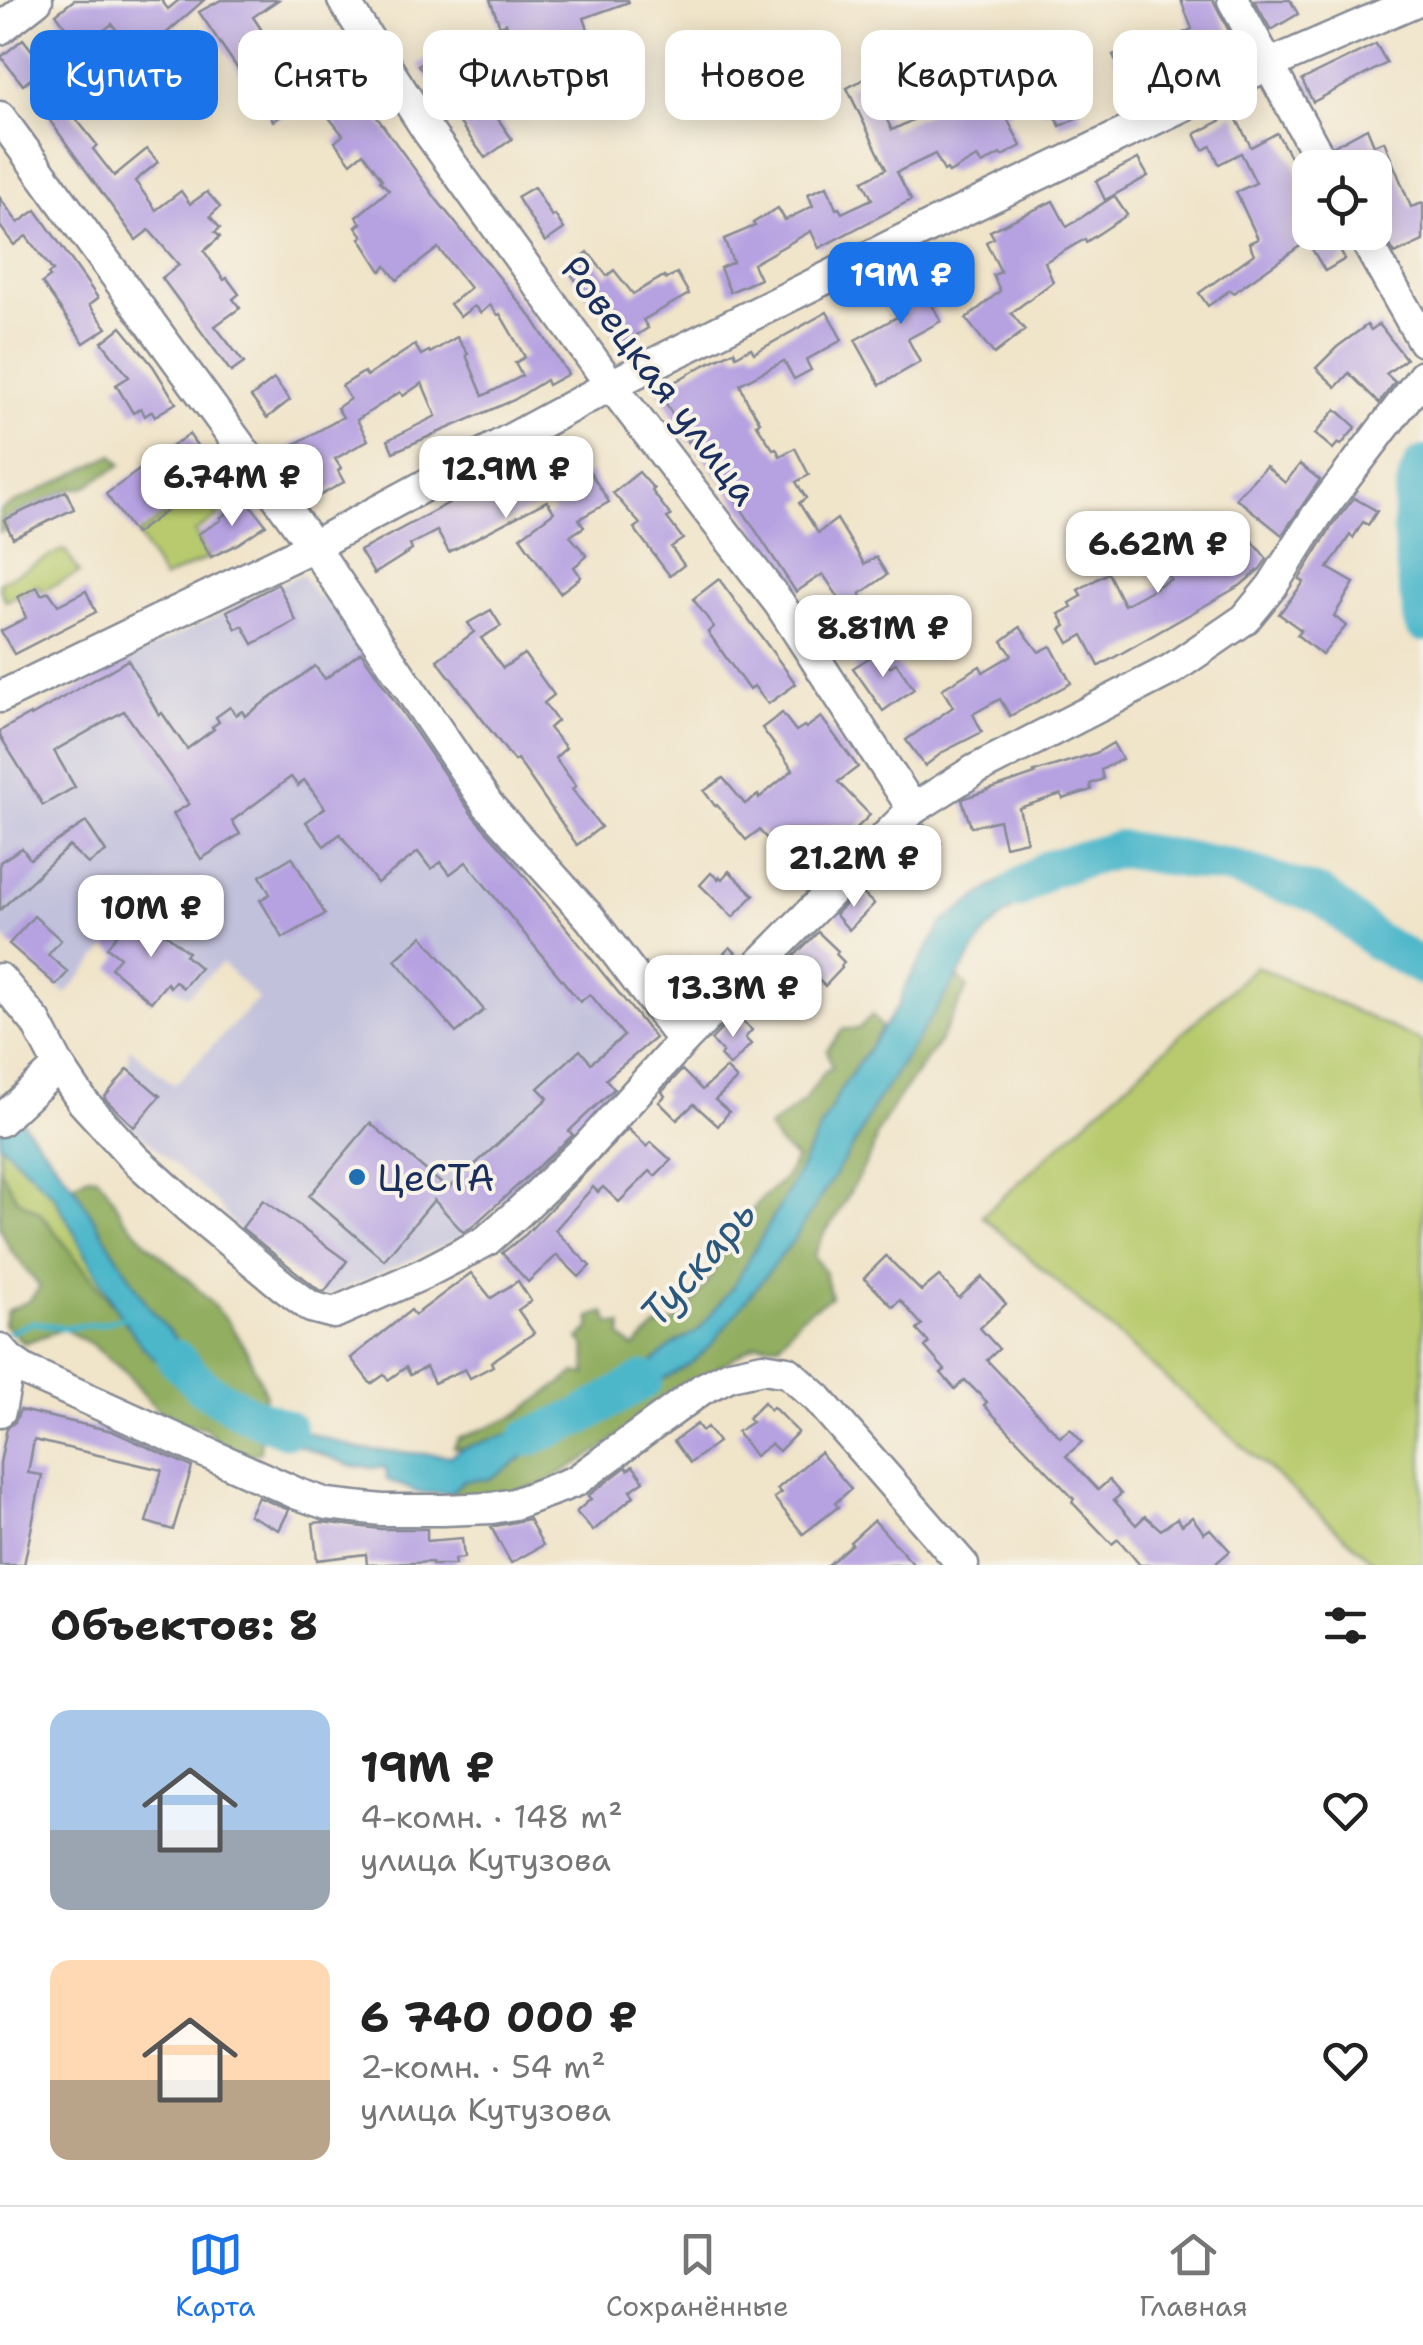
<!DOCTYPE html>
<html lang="ru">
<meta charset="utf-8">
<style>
:root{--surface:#fff;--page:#f6f6f6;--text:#222;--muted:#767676;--line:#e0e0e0;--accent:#1a73e8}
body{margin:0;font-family:"Shantell Sans",sans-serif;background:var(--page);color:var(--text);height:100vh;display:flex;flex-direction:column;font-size:38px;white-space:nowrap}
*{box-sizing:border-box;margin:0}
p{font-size:32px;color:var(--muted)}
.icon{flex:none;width:55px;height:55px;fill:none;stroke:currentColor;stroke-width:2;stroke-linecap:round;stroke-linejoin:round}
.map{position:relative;height:1565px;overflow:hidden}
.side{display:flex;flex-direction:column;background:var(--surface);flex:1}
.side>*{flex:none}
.hud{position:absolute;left:30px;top:30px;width:1365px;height:90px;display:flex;gap:20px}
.fabs{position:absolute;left:1292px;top:150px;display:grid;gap:20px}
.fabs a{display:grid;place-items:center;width:100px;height:100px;border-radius:20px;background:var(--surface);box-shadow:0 5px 25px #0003;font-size:50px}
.price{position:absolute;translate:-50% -85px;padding:0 22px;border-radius:20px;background:#fff;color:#222;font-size:32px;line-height:65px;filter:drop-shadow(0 2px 5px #0008)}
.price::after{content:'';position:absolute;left:50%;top:60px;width:30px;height:22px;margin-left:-15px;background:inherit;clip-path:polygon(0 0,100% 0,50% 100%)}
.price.on{background:var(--accent);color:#fff}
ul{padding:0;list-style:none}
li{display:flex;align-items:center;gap:30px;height:250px;padding:0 50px}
li span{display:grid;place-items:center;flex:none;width:280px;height:200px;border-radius:20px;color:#555}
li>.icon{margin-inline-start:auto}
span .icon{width:120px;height:120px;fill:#fffc;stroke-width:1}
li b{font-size:42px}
h2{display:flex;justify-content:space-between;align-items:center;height:120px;padding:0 50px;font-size:42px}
.chip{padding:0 35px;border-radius:20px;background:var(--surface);box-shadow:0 5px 25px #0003;font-size:35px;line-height:90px}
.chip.on{background:var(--accent);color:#fff}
.tab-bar{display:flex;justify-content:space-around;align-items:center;height:140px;border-top:2px solid var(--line);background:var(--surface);font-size:28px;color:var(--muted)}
.tab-bar a{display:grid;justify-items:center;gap:5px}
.tab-bar .on{color:var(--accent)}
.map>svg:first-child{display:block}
.industrial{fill:#c2c1dc}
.green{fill:#b8ca6d;stroke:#6a7c66;stroke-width:2.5}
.forest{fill:#92ae60;stroke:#566e5f;stroke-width:2.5}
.water{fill:#4db7ca;stroke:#347394;stroke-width:2.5}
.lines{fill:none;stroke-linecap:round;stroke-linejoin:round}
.stream{stroke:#4db7ca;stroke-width:6}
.river{stroke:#4db7ca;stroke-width:38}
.building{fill:#b6a1e1}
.minor-casing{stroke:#868a94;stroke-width:35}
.minor{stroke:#fff;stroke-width:30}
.poi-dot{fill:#1f6fb2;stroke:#f7f3e8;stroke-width:4}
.labels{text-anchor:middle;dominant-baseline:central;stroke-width:8;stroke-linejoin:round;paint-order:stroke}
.street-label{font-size:38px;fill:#1b2f5e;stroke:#f7f3e8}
.poi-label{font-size:38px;fill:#1b2f5e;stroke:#f7f3e8;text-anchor:start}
.water-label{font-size:40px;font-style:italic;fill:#2a587e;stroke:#f7f3e8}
</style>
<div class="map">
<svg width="1423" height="1565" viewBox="0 0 1423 1565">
<rect width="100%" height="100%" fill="#f7f3e8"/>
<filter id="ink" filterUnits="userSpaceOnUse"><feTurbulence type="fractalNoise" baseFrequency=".01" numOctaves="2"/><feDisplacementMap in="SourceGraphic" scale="20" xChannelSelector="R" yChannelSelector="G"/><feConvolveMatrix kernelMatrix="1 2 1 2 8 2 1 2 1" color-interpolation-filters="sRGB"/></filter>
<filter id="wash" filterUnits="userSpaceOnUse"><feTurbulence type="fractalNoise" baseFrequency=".0048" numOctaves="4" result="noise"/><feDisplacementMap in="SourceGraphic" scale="40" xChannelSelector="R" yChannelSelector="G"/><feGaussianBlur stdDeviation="2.25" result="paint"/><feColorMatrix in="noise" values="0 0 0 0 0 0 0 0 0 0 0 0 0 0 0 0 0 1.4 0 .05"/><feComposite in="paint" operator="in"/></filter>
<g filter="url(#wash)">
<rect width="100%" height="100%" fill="#f0e4c9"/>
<polygon class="industrial" points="302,574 316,596 330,601 361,652 500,836 496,840 655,1038 609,1076 615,1089 574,1126 573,1135 461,1237 325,1297 273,1259 274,1257 240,1232 213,1199 102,1100 128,1070 129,1047 174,1085 258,999 222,963 187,996 167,984 151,1002 111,968 119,957 107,947 66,994 0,934 0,731 30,714 32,716 128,660"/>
<g class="green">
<polygon points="200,490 219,516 195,532 208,558 163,579 138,535"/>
<polygon points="62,550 66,551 79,573 42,591 38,585 6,601 0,589 0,582"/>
<polygon points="1256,966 1423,1042 1423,1565 1377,1565 982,1216"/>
<polygon points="0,1143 54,1196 117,1310 40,1213 17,1199 0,1169"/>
</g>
<g class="forest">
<polygon points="113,455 121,465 83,488 74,488 66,491 5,520 8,528 0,532 0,510"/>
<polygon points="957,976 968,987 939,1042 894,1104 877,1134 872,1152 836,1217 823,1235 814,1256 825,1273 831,1297 801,1316 779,1344 756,1344 653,1408 602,1449 541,1485 469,1503 450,1493 463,1481 489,1479 514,1464 536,1446 597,1427 639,1394 693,1362 858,1138 870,1112"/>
<polygon points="872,1015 882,1028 841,1089 788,1192 734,1285 698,1331 675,1343 606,1402 580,1417 572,1421 541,1424 461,1449 454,1447 458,1439 517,1415 575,1373 586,1375 585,1346 579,1339 590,1329 590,1317 605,1312 609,1323 622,1325 621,1337 634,1348 656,1327 677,1321 689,1309 707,1283 732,1238 760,1200 785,1178 796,1159 778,1143 768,1128 804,1101 825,1071 832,1068 827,1050 843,1029 858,1029"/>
<polygon points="0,1169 17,1199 40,1213 117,1310 141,1345 204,1407 251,1429 261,1438 260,1452 245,1457 224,1448 204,1427 173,1424 150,1402 126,1373 91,1344 63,1329 24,1343 4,1324 7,1311 29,1301 40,1287 10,1249 0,1228"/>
<polygon points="88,1176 98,1177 108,1190 123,1217 148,1244 192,1283 227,1320 247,1351 266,1395 257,1416 246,1413 204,1388 193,1360 148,1306 73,1185"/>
</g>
<path class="water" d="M1098 838C1112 839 1131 839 1144 845 1155 852 1153 854 1168 857L1185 845 1215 852 1208 872 1160 861 1105 853 1062 865 987 931 870 1112 858 1138 795 1238 711 1345 693 1362 639 1394 597 1427 536 1446 514 1464 489 1479 463 1481 450 1493H419L387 1480 386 1468 352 1466 288 1441 261 1438 251 1429 204 1407 141 1345 117 1310 54 1196 0 1143V1094L73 1185 148 1306 193 1360 204 1388 246 1413 360 1449 451 1456 461 1449 541 1424 572 1421 580 1417 606 1402 675 1343 698 1331 734 1285 788 1192 841 1089 899 1005 905 987 943 922 1035 856Z"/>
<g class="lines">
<polyline class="stream" points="10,1332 34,1322 61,1328 102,1324 129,1315"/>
<g class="river">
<path d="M1423 465C1401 505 1416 579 1423 623"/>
<polyline points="1017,890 1048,869 1120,849 1230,867 1322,896 1376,941 1423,967"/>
<polyline points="175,1358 204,1388 246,1413 287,1429"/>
<polyline points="528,1438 580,1417 644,1380"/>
</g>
</g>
<g id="blocks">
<g class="building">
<polygon points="74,0 161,0 168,9 179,0 204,0 153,45 146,37 130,48 112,24 81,48 56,14"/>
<polygon points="221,0 278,0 253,17 261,29 240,43 256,65 242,75 199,12"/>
<polygon points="490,0 628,0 629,2 584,18 591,38 538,59 539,63 525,68 506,23 500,26"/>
<polygon points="1181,0 1213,0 1234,41 1133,90 1125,72 1121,73 1113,55 1135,45 1139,54 1192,29"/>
<polygon points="1254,0 1290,0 1298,14 1271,30"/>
<polygon points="318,36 437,200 532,318 568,374 548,385 546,380 514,400 393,452 388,440 436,416 422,383 403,396 400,392 357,420 368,440 335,459 341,468 338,471 344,482 319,496 311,481 308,483 288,448 343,417 337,408 350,399 342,386 364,372 367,376 415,345 421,355 429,351 430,353 457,337 468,354 466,355 483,396 522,376 515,363 525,357 500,314 498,315 490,305 481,313 474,306 460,317 450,304 470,288 438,248 397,280 386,266 381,271 360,238 363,236 356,227 361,223 356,217 389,190 380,181 382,179 363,153 351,163 335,142 343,135 319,105 311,112 303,103 273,121 265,107 291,91 271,63 285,54 287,57"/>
<polygon points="23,39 48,71 34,82 31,79 23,85 1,57"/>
<polygon points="446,39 476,83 483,78 500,103 491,109 512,139 485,158 418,65 432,55 429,51"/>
<polygon points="1376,44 1387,63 1313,102 1302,80"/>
<polygon points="866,78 892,130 976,89 984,103 1030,79 1036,91 1054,84 1060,97 1071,93 1082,116 1060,126 1051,107 1042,111 1036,97 1005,114 1021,146 1002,156 1000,154 982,164 977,157 949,173 947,169 944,171 935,154 897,172 911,200 819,248 811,231 753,264 760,279 730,292 720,268 733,262 724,239 755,226 753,223 778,208 785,220 813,206 808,194 827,186 836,209 839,208 842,213 872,199 863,181 886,169 847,88"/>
<polygon points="65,105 97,145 93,149 114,176 147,149 158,162 135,181 156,210 181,191 190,204 207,192 220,207 210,216 220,228 215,232 220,237 204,251 224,280 227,278 239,294 233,299 240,308 215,326 244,363 231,372 162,278 179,265 149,230 136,240 48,118"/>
<polygon points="1234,114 1251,147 1277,133 1310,193 1310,239 1233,293 1230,290 1208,306 1199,293 1254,254 1249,243 1258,239 1236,192 1256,183 1241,153 1219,164 1211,146 1203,150 1195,134"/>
<polygon points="1367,128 1374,145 1384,141 1411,207 1423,203 1423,241 1395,254 1375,220 1375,168 1344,168 1334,146"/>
<polygon points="1138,159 1148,176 1105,200 1096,181"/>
<polygon points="534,187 552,217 555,215 564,229 545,242 517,197"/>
<polygon points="1114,196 1127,215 1086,242 1085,239 1045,262 1053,282 1011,313 1025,330 994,354 966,319 1000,291 993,275 1001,272 986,242 994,238 990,231 1053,201 1067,227"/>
<polygon points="0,198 18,223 36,210 98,298 89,305 107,328 84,343 42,283 50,277 48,274 53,271 26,236 14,245 0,226"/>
<polygon points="1333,237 1345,259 1325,271 1312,249"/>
<polygon points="588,252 607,276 614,270 633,294 664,276 666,279 677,273 689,294 643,320 648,328 621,345 593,298 591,300 567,269"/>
<polygon points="930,261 940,278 922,287 941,321 908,339 920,362 880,385 855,340 906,312 890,282"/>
<polygon points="827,312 842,340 806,360 811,370 794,379 784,361 740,384 747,401 760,422 756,424 773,449 776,448 780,456 795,448 809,475 796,482 806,498 799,503 818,533 837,519 864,564 876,557 887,575 860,594 868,607 852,618 823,574 796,592 731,493 691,440 688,442 659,391 704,365 734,351 736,356 751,348 754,353"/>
<polygon points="1379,324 1406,359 1386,374 1395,382 1379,403 1349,373 1336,387 1316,368 1337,347 1367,325 1371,330"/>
<polygon points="121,327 153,366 176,403 155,416 152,411 145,416 141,408 133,413 116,385 129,377 102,342"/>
<polygon points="274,379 290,400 267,418 251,397"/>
<polygon points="1336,409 1356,427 1341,445 1338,443 1333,449 1315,434"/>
<polygon points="189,434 217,474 135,534 106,494"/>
<polygon points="532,458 554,495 590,472 609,502 579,519 584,527 570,536 587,556 574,567 581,577 560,593 520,537 554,512 547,501 449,552 437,531 410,545 412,550 374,574 360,551"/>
<polygon points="1300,464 1320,480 1282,535 1236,498 1266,466 1285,483"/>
<polygon points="639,472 654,489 652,491 671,516 667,518 683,539 671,547 684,565 670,576 634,528 640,524 613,493"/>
<polygon points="66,491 74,509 13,538 4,520"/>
<polygon points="1354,498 1377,511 1368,525 1363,522 1353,538 1350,535 1328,568 1354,583 1334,616 1346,626 1322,655 1297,635 1301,630 1279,614 1304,582 1299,579 1332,526"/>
<polygon points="246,499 266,525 238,544 211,557 198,534 221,520 220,518"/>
<polygon points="1175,531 1177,534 1180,531 1205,567 1246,533 1267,559 1260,569 1241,585 1099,666 1083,635 1069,643 1061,629 1066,626 1059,614 1072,607 1070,603 1082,596 1078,590 1108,573 1124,605 1171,579 1150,549"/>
<polygon points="719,579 796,684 768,704 754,686 749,690 739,676 708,632 714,627 693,599"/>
<polygon points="278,584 296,621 253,644 243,626 236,629 227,611"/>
<polygon points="37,587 41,595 49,592 58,605 86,591 96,612 14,654 1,631 26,618 18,597"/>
<polygon points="491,610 501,626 481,638 503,668 524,654 554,695 544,703 557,721 549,728 566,748 555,758 576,786 572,789 601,827 577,845 517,759 514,761 437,660 474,632 468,623"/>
<polygon points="1020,627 1039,652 1051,646 1071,683 1010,716 1000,699 973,714 982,732 943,752 925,766 906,740 953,707 942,689 980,666 983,672 1012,655 1002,641"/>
<polygon points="880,651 890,667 896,663 914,689 883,711 853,668"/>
<polygon points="361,652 473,816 505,852 655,1038 606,1079 614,1089 569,1131 573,1135 472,1227 463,1232 434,1200 384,1260 309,1196 370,1123 448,1189 548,1098 538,1088 580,1050 591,1063 624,1036 590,994 580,1002 466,862 450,874 441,862 431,869 418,852 377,883 340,834 324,846 306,822 325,808 304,780 298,786 291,777 232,821 240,834 201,859 173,814 189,804 124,711 54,751 75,787 43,805 0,736 0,731 30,714 31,716 128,660 159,715 162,713 187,749 214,729 212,727 219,722 216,717 230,707 236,715 242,711 245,716 315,666 325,679"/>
<polygon points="782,713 796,731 804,726 806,728 821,717 858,767 838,782 870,815 826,858 829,861 812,876 796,859 790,864 759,830 746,840 717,805 715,806 704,791 723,778 745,804 758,795 759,798 793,770 762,728"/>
<polygon points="1113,743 1122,759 1101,770 1103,779 1090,784 1091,790 1063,799 1061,794 1019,808 1027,841 1005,846 999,820 971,827 962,800 965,798 1035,774 1034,772 1096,753"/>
<polygon points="86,822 106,852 88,864 69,846 0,910 0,862 22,848 30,859"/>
<polygon points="924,825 941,843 916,868 909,862 892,878 882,867"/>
<polygon points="292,857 325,914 283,938 260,900 270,894 260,876"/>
<polygon points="729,871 754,895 733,917 700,885 711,873 718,879 720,877 722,879"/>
<polygon points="859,890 874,904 849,930 835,914"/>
<polygon points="34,916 61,940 48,955 68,972 56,985 9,944"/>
<polygon points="150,921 188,952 185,955 200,968 183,988 175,981 170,987 167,983 151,1002 111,968 120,957 107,947 127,923 139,934"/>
<polygon points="818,932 838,951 836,954 844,962 841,966 842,968 825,986 814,976 793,998 772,978"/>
<polygon points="422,936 484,1010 456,1033 395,960"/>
<polygon points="730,947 740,957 688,1009 660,979 673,966 676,969 688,957 705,974"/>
<polygon points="735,1015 752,1030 745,1038 751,1044 730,1066 720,1056 723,1052 711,1040"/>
<polygon points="726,1068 737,1079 715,1100 729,1112 718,1126 694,1104 677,1120 659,1102 665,1096 662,1092 682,1070 702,1090"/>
<polygon points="128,1069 160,1096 134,1127 104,1098"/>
<polygon points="628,1129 647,1147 651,1142 671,1160 655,1176 650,1171 619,1202 603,1187 598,1192 593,1187 555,1230 590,1266 579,1277 557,1255 528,1282 502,1253 525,1235"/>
<polygon points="263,1200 347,1261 325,1291 319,1290 295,1271 242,1228"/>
<polygon points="886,1256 921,1291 939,1276 959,1298 982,1277 1006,1304 980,1328 999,1349 987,1360 1060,1437 1070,1429 1082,1442 1066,1456 1098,1490 1109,1480 1121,1494 1114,1500 1136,1525 1145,1516 1161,1530 1177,1518 1182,1525 1192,1517 1204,1533 1210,1529 1230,1551 1214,1565 1140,1565 1118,1539 1112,1544 1072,1502 1074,1499 984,1405 987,1402 965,1380 955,1389 941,1373 945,1370 925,1347 929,1343 917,1330 922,1325 900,1300 893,1307 864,1278"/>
<polygon points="471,1273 491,1298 518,1281 531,1301 518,1310 534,1333 491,1362 493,1366 470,1378 465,1369 434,1383 426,1367 410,1375 406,1367 388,1380 384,1375 371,1384 351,1358 411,1310 415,1315"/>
<polygon points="764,1402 770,1410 773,1407 798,1432 779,1451 771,1444 755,1456 737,1432 752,1422 748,1418"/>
<polygon points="20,1410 112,1431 192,1467 173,1530 146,1522 162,1470 34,1440 28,1473 42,1475 24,1565 0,1565 0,1463 7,1428 15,1422"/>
<polygon points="697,1424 702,1431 707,1427 718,1442 690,1463 674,1441"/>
<polygon points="820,1452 851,1489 835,1503 838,1507 803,1534 774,1498 781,1493 777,1489"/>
<polygon points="633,1466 644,1481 630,1491 634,1496 593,1531 576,1512 591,1499 588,1496 626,1467 628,1470"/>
<polygon points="258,1497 289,1510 279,1530 249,1515"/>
<polygon points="529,1519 543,1545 511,1563 491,1527"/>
<polygon points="874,1520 914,1565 828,1565 852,1544 850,1542"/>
<polygon points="322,1522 380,1529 427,1529 427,1541 462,1538 464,1558 454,1559 455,1565 432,1565 432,1562 367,1565 366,1554 317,1560 313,1523"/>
</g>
</g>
</g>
<g filter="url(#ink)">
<use href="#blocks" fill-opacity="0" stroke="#868a94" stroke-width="2.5"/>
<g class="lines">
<g class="minor-casing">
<g id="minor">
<polyline points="343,0 429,133 611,385 779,603 913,809"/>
<polyline points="1233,0 1325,168"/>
<polyline points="0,29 37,0"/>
<polyline points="0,117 313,546 488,805 590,918 683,1041"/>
<polyline points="1361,232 1423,341"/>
<polyline points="0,697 313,546 611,385 935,224 1268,65 1418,0"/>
<polyline points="0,979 36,1022 59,1066 83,1102 135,1159 189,1208 283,1286 311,1307 334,1313 423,1274 486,1241 519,1212 588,1146 683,1041 913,809 975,770 1172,669 1245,619 1272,586 1317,515 1423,376"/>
<polyline points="0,1121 59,1066"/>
<polyline points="0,1349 10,1360 0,1411"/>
<polyline points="10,1360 26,1371 298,1494 327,1504 382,1510 443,1510 492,1508 514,1504 576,1481 702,1389 730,1375 763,1368 788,1372 818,1399 963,1565"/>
</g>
</g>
<use href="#minor" class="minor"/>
</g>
</g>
<circle class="poi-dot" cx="357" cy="1177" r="10"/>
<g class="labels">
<g class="street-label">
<text transform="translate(660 380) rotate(53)">Ровецкая улица</text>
</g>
<g class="poi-label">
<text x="377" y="1177">ЦеСТА</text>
</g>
<g class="water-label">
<text transform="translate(698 1263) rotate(-49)">Тускарь</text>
</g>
</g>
</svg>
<div class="fabs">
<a><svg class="icon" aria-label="locate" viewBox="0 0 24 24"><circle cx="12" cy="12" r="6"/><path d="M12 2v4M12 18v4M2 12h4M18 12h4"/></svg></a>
</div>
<b class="price on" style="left:901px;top:327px">19M ₽</b>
<b class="price" style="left:506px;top:521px">12.9M ₽</b>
<b class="price" style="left:232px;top:529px">6.74M ₽</b>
<b class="price" style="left:1158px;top:596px">6.62M ₽</b>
<b class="price" style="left:883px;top:680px">8.81M ₽</b>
<b class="price" style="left:854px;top:910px">21.2M ₽</b>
<b class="price" style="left:151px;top:960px">10M ₽</b>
<b class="price" style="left:733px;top:1040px">13.3M ₽</b>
<div class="hud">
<a class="chip on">Купить</a>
<a class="chip">Снять</a>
<a class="chip">Фильтры</a>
<a class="chip">Новое</a>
<a class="chip">Квартира</a>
<a class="chip">Дом</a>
</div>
</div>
<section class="side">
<h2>Объектов: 8<svg class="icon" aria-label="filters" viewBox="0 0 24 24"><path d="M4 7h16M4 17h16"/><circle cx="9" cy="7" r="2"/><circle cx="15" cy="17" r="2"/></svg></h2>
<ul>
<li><span style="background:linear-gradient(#a9c7e8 60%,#9aa5b1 0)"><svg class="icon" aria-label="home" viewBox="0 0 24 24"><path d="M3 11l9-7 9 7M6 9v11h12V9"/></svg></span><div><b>19M ₽</b><p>4-комн. · 148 m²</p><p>улица Кутузова</p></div><svg class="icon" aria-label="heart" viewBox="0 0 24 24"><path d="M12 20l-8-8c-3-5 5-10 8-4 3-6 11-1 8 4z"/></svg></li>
<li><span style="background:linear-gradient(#ffd9b3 60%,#b9a48a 0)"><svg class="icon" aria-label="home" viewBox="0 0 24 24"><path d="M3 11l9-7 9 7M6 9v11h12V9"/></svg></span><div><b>6 740 000 ₽</b><p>2-комн. · 54 m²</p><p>улица Кутузова</p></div><svg class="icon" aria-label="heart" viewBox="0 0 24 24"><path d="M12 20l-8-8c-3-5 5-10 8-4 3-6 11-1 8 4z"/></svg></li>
</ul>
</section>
<nav class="tab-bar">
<a class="on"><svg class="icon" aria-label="map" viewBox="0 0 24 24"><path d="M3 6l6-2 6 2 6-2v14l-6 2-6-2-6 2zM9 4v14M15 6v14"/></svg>Карта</a>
<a><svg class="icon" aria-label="saved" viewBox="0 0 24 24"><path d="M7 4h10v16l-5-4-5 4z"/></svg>Сохранённые</a>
<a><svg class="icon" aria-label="home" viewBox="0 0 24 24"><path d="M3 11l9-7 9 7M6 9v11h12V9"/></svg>Главная</a>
</nav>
